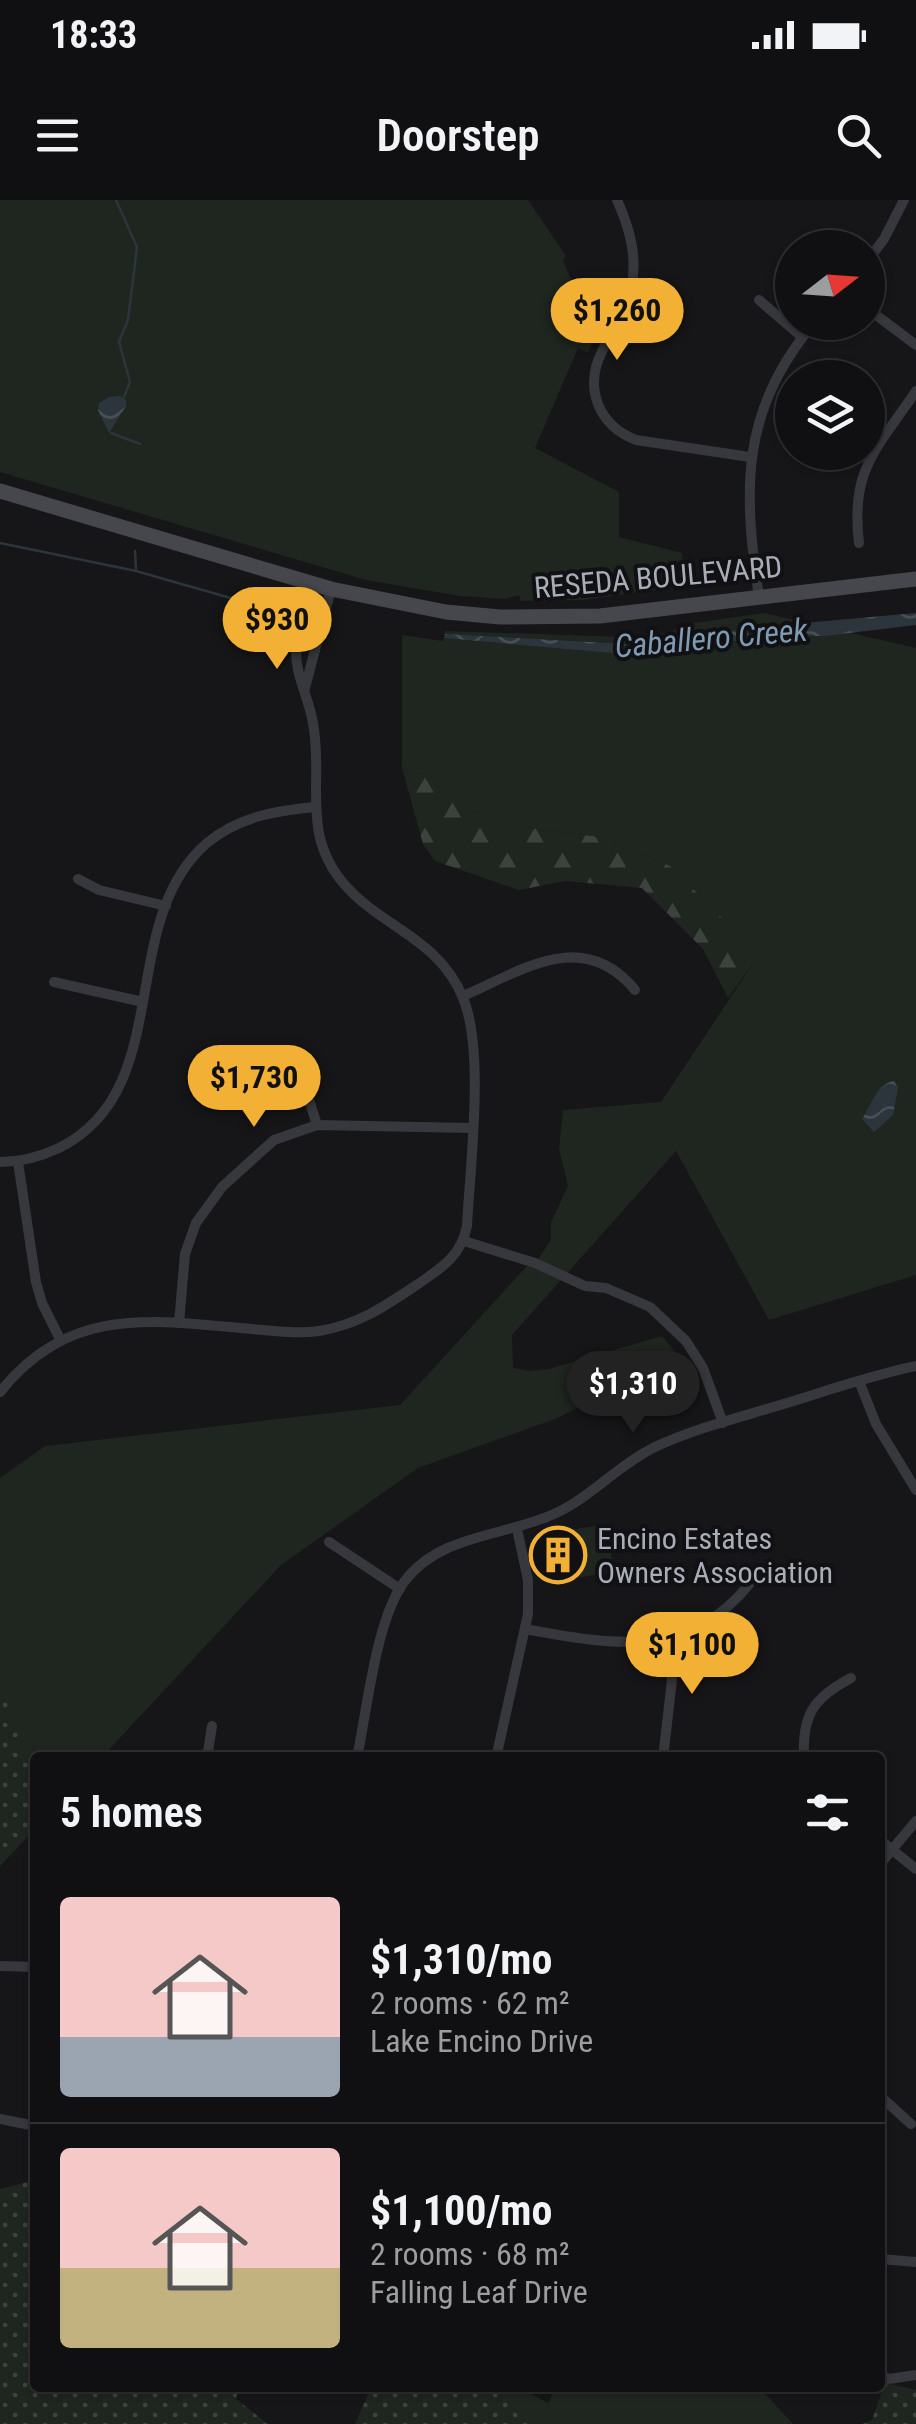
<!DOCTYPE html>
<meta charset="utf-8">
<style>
:root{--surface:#101012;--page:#19191b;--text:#f1f3f6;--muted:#9c9d9f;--line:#303032;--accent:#f2b134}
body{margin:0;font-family:"Roboto Condensed",sans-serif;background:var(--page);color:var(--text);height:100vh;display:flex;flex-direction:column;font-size:38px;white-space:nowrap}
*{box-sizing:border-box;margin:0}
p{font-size:32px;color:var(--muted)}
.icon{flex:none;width:55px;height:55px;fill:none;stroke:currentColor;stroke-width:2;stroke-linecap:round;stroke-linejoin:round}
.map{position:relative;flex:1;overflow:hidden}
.details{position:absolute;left:30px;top:1552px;width:855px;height:640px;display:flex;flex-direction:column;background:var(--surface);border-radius:10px;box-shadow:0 2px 8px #0004,0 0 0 2px var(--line)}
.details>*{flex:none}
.needle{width:65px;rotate:73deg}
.fabs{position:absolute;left:775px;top:30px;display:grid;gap:20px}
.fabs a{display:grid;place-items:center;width:110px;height:110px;border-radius:50%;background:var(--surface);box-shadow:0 2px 8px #0004,0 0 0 2px var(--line);font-size:50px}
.price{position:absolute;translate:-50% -85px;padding:0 22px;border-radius:35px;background:var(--accent);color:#111;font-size:32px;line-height:65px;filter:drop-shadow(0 2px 5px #0008)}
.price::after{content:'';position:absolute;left:50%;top:60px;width:30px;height:22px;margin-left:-15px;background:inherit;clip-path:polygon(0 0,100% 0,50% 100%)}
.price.selected{background:#222;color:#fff}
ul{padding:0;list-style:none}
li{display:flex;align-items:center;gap:30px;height:250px;padding:0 30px}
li+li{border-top:2px solid var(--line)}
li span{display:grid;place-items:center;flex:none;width:280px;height:200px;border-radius:10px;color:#555}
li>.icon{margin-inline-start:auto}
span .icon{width:120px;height:120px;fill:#fffc;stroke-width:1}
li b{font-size:42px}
h2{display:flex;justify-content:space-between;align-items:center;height:120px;padding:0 30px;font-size:42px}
.status{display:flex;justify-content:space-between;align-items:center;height:70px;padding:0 50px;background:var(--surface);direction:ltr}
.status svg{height:28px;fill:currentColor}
header{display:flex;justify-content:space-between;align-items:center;height:130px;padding:0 30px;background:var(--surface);font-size:45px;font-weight:600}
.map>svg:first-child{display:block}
.grass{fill:#1e261f}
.forest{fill:url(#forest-firs)}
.park{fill:url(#park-dots)}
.water{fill:url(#water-waves)}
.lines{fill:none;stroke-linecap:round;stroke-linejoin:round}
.stream{stroke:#2c353c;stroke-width:2.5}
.minor{stroke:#37383d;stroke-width:10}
.secondary{stroke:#45474d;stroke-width:15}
.labels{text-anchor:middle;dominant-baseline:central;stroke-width:8;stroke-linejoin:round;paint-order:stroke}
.street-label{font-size:30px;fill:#a8adb8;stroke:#111113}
.poi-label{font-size:30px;fill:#a8adb8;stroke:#111113;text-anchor:start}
.water-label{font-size:32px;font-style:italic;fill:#7f9bb3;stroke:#111113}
</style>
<div class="status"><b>18:33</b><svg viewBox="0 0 49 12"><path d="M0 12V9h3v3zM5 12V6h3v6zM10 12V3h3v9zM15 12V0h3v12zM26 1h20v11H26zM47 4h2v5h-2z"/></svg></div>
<header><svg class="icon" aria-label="menu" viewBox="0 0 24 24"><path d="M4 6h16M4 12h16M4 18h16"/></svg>Doorstep<svg class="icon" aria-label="search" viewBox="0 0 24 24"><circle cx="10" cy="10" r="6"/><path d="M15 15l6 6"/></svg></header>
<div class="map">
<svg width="916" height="2224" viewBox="0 0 916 2224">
<defs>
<pattern id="forest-firs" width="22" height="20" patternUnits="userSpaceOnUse" patternTransform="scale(2.5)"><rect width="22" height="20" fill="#1e261f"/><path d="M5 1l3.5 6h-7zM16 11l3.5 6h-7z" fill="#3c433d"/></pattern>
<pattern id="park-dots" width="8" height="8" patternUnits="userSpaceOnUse" patternTransform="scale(2.5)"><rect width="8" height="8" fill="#1e261f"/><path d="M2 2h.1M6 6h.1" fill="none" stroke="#3c433d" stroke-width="1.8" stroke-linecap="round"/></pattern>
<pattern id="water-waves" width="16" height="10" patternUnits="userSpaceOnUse" patternTransform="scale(2.5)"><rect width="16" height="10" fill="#2c353c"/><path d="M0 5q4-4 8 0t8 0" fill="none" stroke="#485056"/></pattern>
</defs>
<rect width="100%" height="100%" fill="#161618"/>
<g class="grass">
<polygon points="0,0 528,0 566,56 563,61 587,115 586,124 598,132 588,152 578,148 535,248 619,292 619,337 682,353 684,386 583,400 521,401 519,395 505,399 460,396 366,380 0,272"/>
<polygon points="764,413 916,448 916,1075 769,1120 676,951 512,1135 513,1168 530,1171 549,1169 662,1136 680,1158 555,1219 418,1268 281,1365 102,1557 35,1558 35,1624 0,1661 0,1278 45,1246 400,1205 527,1066 539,1058 551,1040 551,1022 568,986 559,949 563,910 661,902 758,756 670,666 607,638 509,625 457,605 429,577 402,567 402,435 443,441 445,431 623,437 665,433 694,423"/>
<polygon points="602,1325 607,1329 613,1366 610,1372 572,1379 567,1375 560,1336 563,1331"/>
<polygon points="393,2188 520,2188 548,2203 556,2188 760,2188 793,2224 373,2224"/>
</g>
<polygon class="forest" points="402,567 429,577 458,605 509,625 607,638 670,666 759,755 728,798 703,749 642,688 565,681 519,690 435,661 423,644"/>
<g class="park">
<polygon points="0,1479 35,1581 35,1629 0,1666"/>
<polygon points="35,1980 35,2188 239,2188 236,2199 268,2224 0,2224 0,1989"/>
<polygon points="885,2183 916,2190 916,2224 862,2224 872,2220"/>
<polygon points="371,2188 488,2188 539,2224 355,2224"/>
</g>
<g class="water">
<polygon points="120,196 126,200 126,206 109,233 98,210 99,203 109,197"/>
<polygon points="916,413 916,425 824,436 774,436 624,454 445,438 445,434 644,445 758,427"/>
<path d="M894 881 898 888 893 915 874 932 862 919C871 906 877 883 894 881Z"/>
</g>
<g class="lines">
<g class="stream">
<polyline points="116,0 137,47 128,120 119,142 130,182 124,197"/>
<polyline points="111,233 140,244"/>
<polyline points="0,343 136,371 241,401 266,395"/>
<polyline points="135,351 136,370"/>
</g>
<g class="minor">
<path d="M617 0C630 29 638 58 631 90 622 131 581 159 598 204 605 222 618 233 636 240L750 257"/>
<polyline points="868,60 884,39 904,0"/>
<polyline points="759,100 802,137"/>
<polyline points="868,109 916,145"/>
<path d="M859 343C850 269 877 249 916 191"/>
<path d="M759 397C743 290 740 209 815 122"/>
<polyline points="305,488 331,389"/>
<polyline points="78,679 99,690 166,706"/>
<polyline points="54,782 143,802"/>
<path d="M463 796C523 770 583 727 635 790"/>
<polyline points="296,859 317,925"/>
<path d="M0 962C21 962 40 957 59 948 177 890 115 722 207 643 238 617 275 611 314 607"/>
<polyline points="18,962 36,1082 42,1103 61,1141"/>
<polyline points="464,1041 535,1063 585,1086 606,1088 650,1107 686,1141 703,1168 723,1223"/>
<polyline points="179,1123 185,1054 196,1023 222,987 274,940 317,925 471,928"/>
<polyline points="859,1181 876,1224 916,1290"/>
<path d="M0 1192C70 1105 152 1120 251 1129 273 1131 297 1134 319 1131 357 1125 384 1107 415 1086 440 1069 461 1057 467 1026 470 966 485 851 463 798 439 738 382 728 344 684 300 633 324 581 313 523 309 498 295 475 296 449 297 427 307 404 313 382"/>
<polyline points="329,1342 400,1389"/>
<path d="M525 1429C612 1445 690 1460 751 1382"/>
<polyline points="207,1558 212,1526"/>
<path d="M357 1558C367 1510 376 1420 404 1382 440 1334 503 1337 554 1314 590 1298 618 1265 655 1247 693 1229 737 1218 777 1206 823 1192 869 1176 916 1166"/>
<polyline points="496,1558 528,1414 528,1380 517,1329"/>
<polyline points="663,1558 672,1480 666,1437"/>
<path d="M804 1558C802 1515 813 1498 851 1478"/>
<polyline points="880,1640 916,1669"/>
<polyline points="880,1664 916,1621"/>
<polyline points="0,1766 35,1767"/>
<polyline points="880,1896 911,1924"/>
<polyline points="0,1919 35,1926"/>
<polyline points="880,2059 916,2062"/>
<polyline points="880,2175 889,2179 916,2175"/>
</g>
<polyline class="secondary" points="0,291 331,389 446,412 500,417 600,416 916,379"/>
</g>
<defs>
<g id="building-ring" transform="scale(2.875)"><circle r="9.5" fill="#111113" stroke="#f2b134" stroke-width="1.5"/><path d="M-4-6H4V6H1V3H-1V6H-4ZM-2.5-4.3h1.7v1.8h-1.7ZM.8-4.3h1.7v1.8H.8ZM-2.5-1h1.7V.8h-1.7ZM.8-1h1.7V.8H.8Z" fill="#f2b134"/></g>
</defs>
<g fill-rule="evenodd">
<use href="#building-ring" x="558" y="1355"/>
</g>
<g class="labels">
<g class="street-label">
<text transform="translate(658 377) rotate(-5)">RESEDA BOULEVARD</text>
</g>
<g class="poi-label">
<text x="597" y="1338">Encino Estates<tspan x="597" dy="34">Owners Association</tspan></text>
</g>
<g class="water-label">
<text transform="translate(711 438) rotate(-5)">Caballero Creek</text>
</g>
</g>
</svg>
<div class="fabs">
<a><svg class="needle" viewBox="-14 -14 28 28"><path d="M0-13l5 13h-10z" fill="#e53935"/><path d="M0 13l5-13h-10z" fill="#9c9d9f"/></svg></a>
<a><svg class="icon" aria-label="layers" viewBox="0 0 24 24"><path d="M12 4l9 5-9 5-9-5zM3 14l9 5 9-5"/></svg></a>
</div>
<b class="price" style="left:617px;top:163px">$1,260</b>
<b class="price" style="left:277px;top:472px">$930</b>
<b class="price" style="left:254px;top:930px">$1,730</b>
<b class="price selected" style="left:633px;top:1236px">$1,310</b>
<b class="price" style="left:692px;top:1497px">$1,100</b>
<section class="details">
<h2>5 homes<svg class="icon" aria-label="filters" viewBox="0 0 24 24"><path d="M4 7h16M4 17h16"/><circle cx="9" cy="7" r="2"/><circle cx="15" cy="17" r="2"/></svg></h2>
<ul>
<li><span style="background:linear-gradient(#f6c9c9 70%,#9aa5b1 0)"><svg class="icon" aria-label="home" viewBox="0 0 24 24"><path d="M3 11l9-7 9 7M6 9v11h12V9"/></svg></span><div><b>$1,310/mo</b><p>2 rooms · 62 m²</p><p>Lake Encino Drive</p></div></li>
<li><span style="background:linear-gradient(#f6c9c9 60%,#c2b280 0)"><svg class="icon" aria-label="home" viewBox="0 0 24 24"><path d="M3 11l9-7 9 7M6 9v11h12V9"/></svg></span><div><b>$1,100/mo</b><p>2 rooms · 68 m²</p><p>Falling Leaf Drive</p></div></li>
</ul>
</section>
</div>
